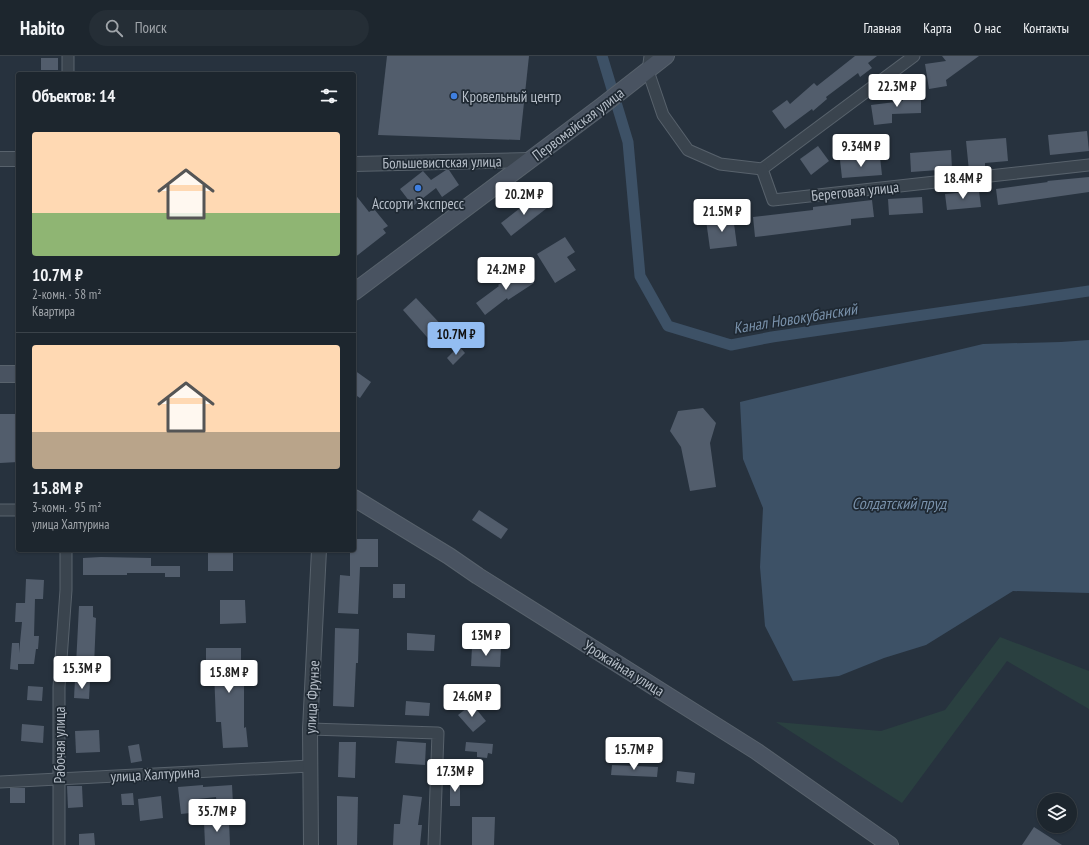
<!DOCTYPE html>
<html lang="ru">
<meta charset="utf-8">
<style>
:root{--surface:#1d262e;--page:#252e36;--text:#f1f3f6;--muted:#a0a5aa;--line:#3b434a;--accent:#93bdf2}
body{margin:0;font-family:"PT Sans Narrow",sans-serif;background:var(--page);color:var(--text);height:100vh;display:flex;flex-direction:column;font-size:15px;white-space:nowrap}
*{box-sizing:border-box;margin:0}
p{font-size:13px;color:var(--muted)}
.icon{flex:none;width:22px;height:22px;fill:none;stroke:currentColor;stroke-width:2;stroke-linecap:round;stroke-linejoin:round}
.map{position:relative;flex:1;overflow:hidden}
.panel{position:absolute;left:16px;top:16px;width:340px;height:480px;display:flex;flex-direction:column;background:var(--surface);border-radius:4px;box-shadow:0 1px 3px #0004,0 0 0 1px var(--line)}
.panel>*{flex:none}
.tools{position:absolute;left:1037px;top:737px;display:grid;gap:8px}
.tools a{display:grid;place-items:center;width:40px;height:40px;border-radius:50%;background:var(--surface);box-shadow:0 1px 3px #0004,0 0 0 1px var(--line);font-size:20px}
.price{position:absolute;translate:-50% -34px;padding:0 9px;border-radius:4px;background:#fff;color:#222;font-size:13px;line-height:26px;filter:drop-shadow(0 1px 2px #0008)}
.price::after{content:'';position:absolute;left:50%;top:24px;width:12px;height:9px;margin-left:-6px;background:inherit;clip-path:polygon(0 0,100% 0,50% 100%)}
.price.active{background:var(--accent);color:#111}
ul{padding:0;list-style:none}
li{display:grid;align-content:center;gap:8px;height:212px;padding:0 16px}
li+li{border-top:1px solid var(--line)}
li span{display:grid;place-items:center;height:124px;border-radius:4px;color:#555}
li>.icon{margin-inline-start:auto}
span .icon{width:72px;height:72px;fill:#fffc;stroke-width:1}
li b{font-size:17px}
h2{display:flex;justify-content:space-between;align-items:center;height:48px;padding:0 16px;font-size:17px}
header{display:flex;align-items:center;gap:24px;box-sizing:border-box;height:56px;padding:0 20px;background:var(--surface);border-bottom:1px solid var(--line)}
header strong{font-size:19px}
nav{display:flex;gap:22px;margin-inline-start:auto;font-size:14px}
.search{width:280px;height:36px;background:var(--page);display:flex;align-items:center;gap:10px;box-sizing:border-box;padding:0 14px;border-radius:22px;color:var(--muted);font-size:15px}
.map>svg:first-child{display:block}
.green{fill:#2a4040}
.water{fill:#3d5166}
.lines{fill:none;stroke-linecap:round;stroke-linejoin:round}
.canal{stroke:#3d5166;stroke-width:11}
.building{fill:#525d6c}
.minor-casing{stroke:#58626c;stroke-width:13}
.tertiary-casing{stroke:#58626c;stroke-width:16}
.secondary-casing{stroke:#58626c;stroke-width:18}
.minor{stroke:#3a444e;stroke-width:11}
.tertiary{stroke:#3a444e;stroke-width:14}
.secondary{stroke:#495361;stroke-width:16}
.shop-dot{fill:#3f7fe0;stroke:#1f2933;stroke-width:1.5}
.labels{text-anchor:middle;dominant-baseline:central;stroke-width:3.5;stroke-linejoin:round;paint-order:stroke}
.poi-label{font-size:15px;fill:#b7bfc9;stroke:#1f2933;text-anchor:start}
.street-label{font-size:15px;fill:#b7bfc9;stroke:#1f2933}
.water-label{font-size:16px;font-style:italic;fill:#7991aa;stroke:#1f2933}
</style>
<header>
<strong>Habito</strong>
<div class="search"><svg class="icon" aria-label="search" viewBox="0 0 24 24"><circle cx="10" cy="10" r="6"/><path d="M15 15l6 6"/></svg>Поиск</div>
<nav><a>Главная</a><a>Карта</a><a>О нас</a><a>Контакты</a></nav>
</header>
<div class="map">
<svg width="1089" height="789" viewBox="0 0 1089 789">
<rect width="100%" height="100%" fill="#27323e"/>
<polygon class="green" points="1000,581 1089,615 1089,653 1007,605 902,747 776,666 881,675 945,654"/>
<polygon class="water" points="1089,284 1089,537 1013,535 926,589 884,602 839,620 793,625 765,570 760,511 763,452 743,403 740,346 983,288 1061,286"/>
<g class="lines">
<polyline class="canal" points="602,0 628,86 640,220 668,270 731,289 772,281 1089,235"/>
</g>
<g class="building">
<polygon points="387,0 529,0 520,84 378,79"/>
<polygon points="855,0 877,0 868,7 872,12 860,21 858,17 826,41 827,43 813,55 812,53 785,73 772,55 787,44 790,48 814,27 817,30"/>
<polygon points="942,0 979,0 946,24 947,30 929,33 925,8 946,5"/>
<rect x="41" y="2" width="17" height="12"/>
<polygon points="921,34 921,57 892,58 892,67 874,69 871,49 903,45 902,35"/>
<polygon points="1087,75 1089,95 1050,99 1048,79"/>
<polygon points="1006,82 1008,105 985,107 985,113 969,115 966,85"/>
<polygon points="818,90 829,105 811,119 800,103"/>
<polygon points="951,94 952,113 911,116 910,97"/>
<polygon points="880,101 882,119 842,122 840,104"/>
<polygon points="446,114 449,114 459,129 442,141 436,132 413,150 400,133 423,115 431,124"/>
<polygon points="1089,121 1089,136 998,149 996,133 1048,126 1047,125"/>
<polygon points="979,135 981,151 947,154 945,138"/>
<polygon points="354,137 369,156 374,153 388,170 383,173 386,177 354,202"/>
<polygon points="537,139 547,152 511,180 501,167"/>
<polygon points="922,141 923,157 889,159 888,143"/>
<polygon points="872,144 874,161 851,163 851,169 755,181 753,161 813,154 813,151"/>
<polygon points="733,160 737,190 710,193 706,164"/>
<polygon points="565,181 575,196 567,201 576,214 555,227 537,198"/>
<polygon points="523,211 534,227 508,244 507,242 485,259 476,247 499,230 498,229"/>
<polygon points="416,242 448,276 434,289 403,254"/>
<polygon points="459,290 465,297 453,309 447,302"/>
<polygon points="354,314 371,326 360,342 354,338"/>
<polygon points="703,352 716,367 710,387 716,431 690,435 681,391 670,375 678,355"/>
<polygon points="0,358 15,358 16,388 18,388 18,406 0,407"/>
<polygon points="479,454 508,473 501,483 472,464"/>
<polygon points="354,483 378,483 378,511 360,511 358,558 338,557 340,519 350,520 350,494 354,494"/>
<rect x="208" y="494" width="25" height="21"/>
<polygon points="101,501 151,502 151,510 180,510 180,521 165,521 165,517 127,517 127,519 83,519 83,502"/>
<polygon points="26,523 44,524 43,543 35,543 34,580 39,580 38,593 36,593 34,608 18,608 18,614 10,613 12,587 19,587 19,597 22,566 15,566 16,547 25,547"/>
<rect x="393" y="528" width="12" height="14"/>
<polygon points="220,544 245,544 246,567 220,568"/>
<polygon points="79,550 93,550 93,561 96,562 94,610 76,609"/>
<polygon points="335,572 359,573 358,607 356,607 354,651 333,650"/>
<polygon points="407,577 435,579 434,595 407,594"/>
<polygon points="472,591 501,592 500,611 471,610"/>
<polygon points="206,592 241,592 241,617 244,617 244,672 246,671 248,691 223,692 221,666 216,666 214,614 206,614"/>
<polygon points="75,624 90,625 89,643 74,642"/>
<polygon points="28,630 43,631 42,645 27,644"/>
<polygon points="406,645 430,647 429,660 405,659"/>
<polygon points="472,648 486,665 473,676 458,659"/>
<polygon points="22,668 44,670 43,687 21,685"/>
<polygon points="99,674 100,696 76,697 75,675"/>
<polygon points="397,685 426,687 425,709 395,707"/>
<polygon points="339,686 356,686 355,722 338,721"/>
<polygon points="466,686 493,688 492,698 488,697 487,702 477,701 477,696 465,695"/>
<polygon points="139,688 142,705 131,707 128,690"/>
<polygon points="612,709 658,711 657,721 611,719"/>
<polygon points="677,715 695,717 694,728 676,726"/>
<polygon points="450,723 460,724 460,750 450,750"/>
<polygon points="203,729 203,731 232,729 233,748 217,749 216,741 189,744 190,757 181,758 178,731"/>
<polygon points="67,730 82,730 83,751 68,752"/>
<rect x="10" y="732" width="15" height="15"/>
<polygon points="133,737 134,749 122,749 121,738"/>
<polygon points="403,739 422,741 418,769 422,769 420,789 393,789 394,768 400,768"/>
<polygon points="161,740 163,762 140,765 138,743"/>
<polygon points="337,740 358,741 357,789 337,789"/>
<polygon points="472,761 495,761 494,789 472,789"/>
<polygon points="229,764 230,789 205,789 204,765"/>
<polygon points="1034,771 1062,789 1022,789"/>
<polygon points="94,777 95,789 79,789 79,778"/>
</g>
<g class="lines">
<g class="minor-casing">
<g id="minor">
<polyline points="650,0 648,15 663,59 688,94 720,108 762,113 914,0"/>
<polyline points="68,18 68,0"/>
<polyline points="762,113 773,144 1089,109"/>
<polyline points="0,454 18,454"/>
<polyline points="310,673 438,677 434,789"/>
<polyline points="0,726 310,710"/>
<polyline points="59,789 59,631 66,534 66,494"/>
</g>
</g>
<g class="tertiary-casing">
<g id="tertiary">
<polyline points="0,103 18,103"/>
<polyline points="354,108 530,104"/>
<polyline points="311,789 310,673 319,494"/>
</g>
</g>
<g class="secondary-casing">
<g id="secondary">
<polyline points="354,236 602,50 666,0"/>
<polyline points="0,318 18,318"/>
<polyline points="354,442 449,500 478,520 756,695 890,789"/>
</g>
</g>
<use href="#minor" class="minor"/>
<use href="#tertiary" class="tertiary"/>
<use href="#secondary" class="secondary"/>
</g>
<g class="shop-dot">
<circle cx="454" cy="40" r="4"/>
<circle cx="418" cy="132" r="4"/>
</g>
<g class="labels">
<g class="poi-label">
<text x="462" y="40">Кровельный центр</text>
<text x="418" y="147" text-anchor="middle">Ассорти Экспресс</text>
</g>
<g class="street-label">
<text transform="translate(578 68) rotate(-37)">Первомайская улица</text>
<text transform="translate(442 106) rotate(-1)">Большевистская улица</text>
<text transform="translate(855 135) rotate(-6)">Береговая улица</text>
<text transform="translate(624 612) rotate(32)">Урожайная улица</text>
<text transform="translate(312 641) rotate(-87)">улица Фрунзе</text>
<text transform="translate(59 689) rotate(-90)">Рабочая улица</text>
<text transform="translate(155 718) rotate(-3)">улица Халтурина</text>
</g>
<g class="water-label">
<text transform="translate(795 262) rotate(-9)">Канал Новокубанский</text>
<text x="899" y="447">Солдатский пруд</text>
</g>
</g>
</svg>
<div class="tools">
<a><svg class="icon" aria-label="layers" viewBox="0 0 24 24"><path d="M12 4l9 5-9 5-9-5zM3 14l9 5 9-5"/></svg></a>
</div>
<b class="price" style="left:897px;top:52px">22.3M ₽</b>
<b class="price" style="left:861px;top:112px">9.34M ₽</b>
<b class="price" style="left:963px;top:144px">18.4M ₽</b>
<b class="price" style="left:524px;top:160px">20.2M ₽</b>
<b class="price" style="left:722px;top:177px">21.5M ₽</b>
<b class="price" style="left:506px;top:235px">24.2M ₽</b>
<b class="price active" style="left:456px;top:300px">10.7M ₽</b>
<b class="price" style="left:486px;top:601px">13M ₽</b>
<b class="price" style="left:82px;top:634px">15.3M ₽</b>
<b class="price" style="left:229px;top:638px">15.8M ₽</b>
<b class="price" style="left:472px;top:662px">24.6M ₽</b>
<b class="price" style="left:634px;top:715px">15.7M ₽</b>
<b class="price" style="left:455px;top:737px">17.3M ₽</b>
<b class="price" style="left:217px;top:777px">35.7M ₽</b>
<section class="panel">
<h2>Объектов: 14<svg class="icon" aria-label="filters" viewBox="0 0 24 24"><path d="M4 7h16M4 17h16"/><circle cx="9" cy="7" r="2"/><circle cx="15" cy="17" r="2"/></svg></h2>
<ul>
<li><span style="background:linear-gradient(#ffd9b3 65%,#8fb573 0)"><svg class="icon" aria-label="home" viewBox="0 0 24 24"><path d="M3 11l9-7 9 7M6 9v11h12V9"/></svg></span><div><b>10.7M ₽</b><p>2-комн. · 58 m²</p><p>Квартира</p></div></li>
<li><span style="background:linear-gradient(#ffd9b3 70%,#b9a48a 0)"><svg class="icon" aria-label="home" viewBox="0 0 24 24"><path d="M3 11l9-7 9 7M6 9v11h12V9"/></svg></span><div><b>15.8M ₽</b><p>3-комн. · 95 m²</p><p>улица Халтурина</p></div></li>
</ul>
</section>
</div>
